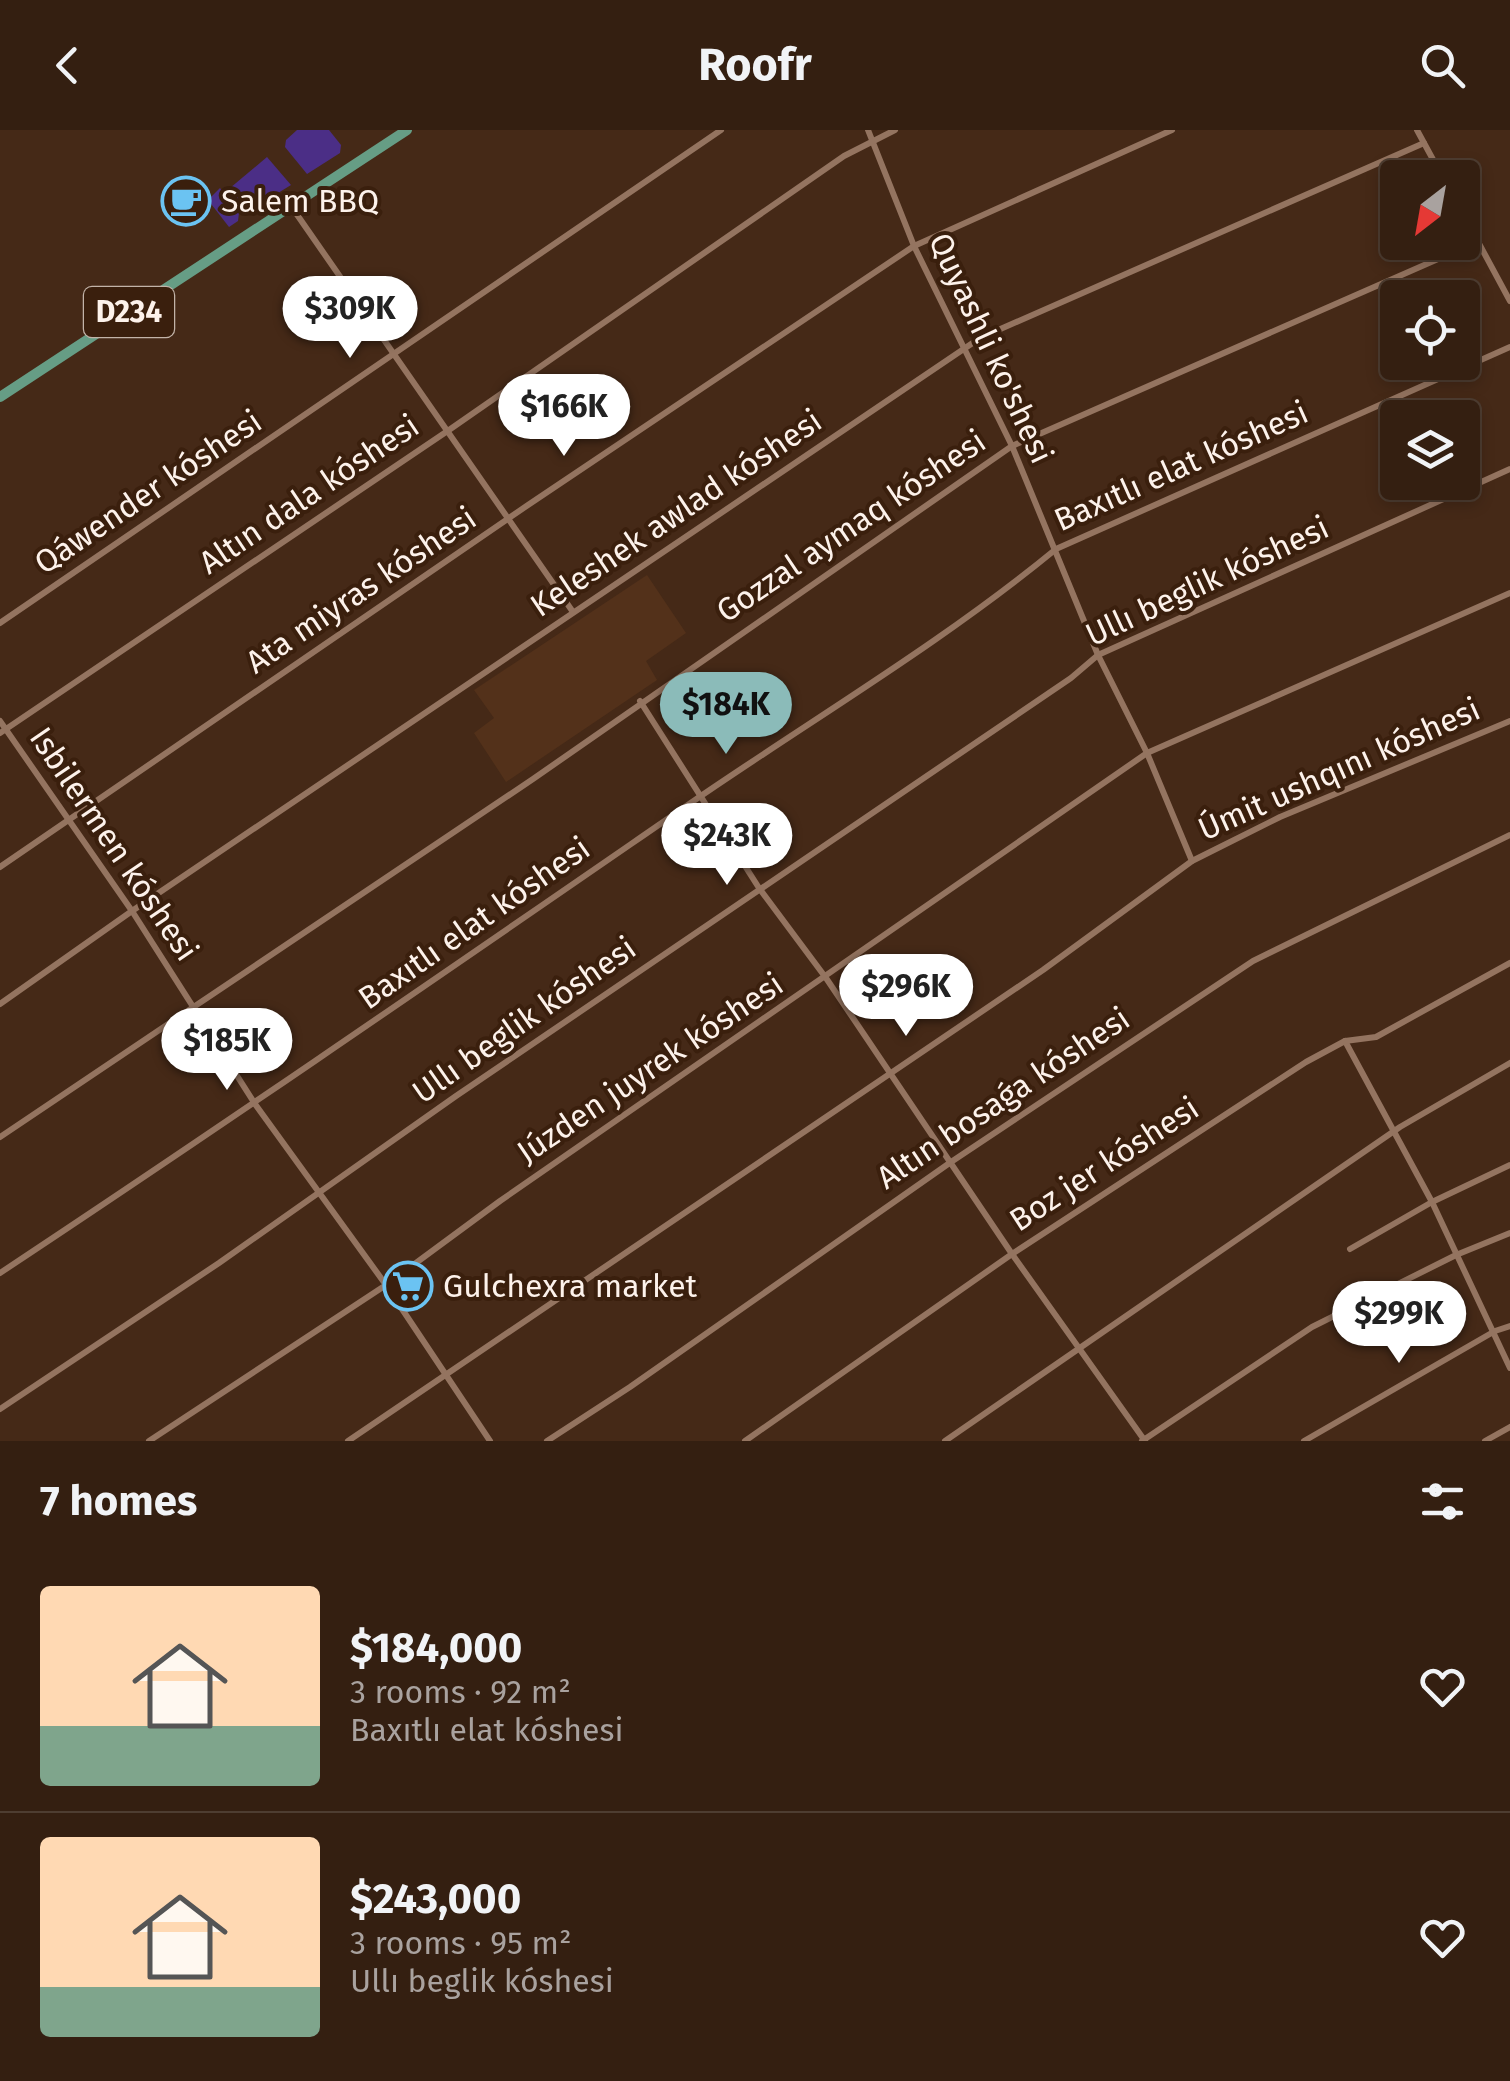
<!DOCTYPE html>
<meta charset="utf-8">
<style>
:root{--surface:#341f11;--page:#3c271a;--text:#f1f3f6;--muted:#a9a29f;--line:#4e3d31;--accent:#8bbbb9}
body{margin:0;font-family:"Fira Sans",sans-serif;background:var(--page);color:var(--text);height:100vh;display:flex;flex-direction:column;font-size:38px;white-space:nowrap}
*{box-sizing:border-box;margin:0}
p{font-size:32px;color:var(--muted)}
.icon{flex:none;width:55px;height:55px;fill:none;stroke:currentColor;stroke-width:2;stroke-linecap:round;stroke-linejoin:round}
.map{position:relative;height:1311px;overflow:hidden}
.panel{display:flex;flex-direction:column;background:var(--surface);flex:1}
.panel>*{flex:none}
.needle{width:65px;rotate:211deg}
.tools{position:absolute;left:1380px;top:30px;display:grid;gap:20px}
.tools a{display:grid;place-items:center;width:100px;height:100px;border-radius:10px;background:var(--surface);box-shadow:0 5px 15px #0003,0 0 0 2px var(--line);font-size:50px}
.price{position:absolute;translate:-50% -85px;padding:0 22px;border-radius:35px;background:#fff;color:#222;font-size:32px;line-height:65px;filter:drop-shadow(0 2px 5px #0008)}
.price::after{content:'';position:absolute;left:50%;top:60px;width:30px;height:22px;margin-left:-15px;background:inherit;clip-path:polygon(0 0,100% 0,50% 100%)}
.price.on{background:var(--accent);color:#111}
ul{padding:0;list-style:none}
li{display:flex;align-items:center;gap:30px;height:250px;padding:0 40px}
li+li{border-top:2px solid var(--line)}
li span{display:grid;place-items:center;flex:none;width:280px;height:200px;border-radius:10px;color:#555}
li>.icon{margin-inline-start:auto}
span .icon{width:120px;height:120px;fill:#fffc;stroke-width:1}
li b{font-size:42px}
h2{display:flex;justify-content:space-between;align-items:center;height:120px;padding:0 40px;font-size:42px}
header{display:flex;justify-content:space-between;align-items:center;height:130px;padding:0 40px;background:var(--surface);font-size:45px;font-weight:700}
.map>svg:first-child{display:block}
.built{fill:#53311a}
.green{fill:#4b2e86}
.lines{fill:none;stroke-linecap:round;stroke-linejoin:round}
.street{stroke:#947460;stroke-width:6}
.primary{stroke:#669d85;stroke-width:10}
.labels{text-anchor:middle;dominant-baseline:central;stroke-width:8;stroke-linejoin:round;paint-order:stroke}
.shield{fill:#3a1f0d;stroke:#c2b3a8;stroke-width:2.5}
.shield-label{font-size:30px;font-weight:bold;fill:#fdf2eb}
.poi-label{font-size:32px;fill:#fdf2eb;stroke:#3a1f0d;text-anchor:start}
.street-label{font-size:32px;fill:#fdf2eb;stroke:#3a1f0d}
</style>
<header><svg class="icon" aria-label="back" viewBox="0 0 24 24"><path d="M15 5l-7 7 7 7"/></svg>Roofr<svg class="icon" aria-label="search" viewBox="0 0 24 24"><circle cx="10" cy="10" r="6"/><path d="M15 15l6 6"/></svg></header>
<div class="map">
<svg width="1510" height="1311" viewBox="0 0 1510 1311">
<rect width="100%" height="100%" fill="#452917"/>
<polygon class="built" points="647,445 686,503 646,531 657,550 506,652 474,603 494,588 474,560"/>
<g class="green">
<polygon points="297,0 329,0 341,15 340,23 307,44 285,17 286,10"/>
<polygon points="267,27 291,55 247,82 230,58"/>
<polygon points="220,58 239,83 238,91 229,97 208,70"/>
</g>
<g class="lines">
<g class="street">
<polyline points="868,0 914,116 1012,316 1098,525 1147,623 1192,731"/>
<polyline points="1417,0 1443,48"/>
<polyline points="291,76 573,482"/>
<polyline points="1462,82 1510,171"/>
<polyline points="0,493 721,0"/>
<polyline points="640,571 759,758 826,848 1012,1124 1145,1311"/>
<polyline points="0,591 132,781 255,974 386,1155 490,1311"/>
<polyline points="0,603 449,300 844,26 895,0"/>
<polyline points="0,737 528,375 914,116 1172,0"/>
<polyline points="0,874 132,781 980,208 1424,13"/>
<polyline points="1345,911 1432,1072 1510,1238"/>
<polyline points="0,1007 533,649 1012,316 1479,111"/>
<polyline points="1350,1119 1432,1072 1510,1035"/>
<path d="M0 1143C234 988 464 829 695 670 816 587 943 512 1056 419L1510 217"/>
<polyline points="0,1279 219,1133 456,966 1071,548 1098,525 1510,339"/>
<polyline points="149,1311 386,1155 500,1071 1147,623 1510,463"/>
<polyline points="348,1311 1043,840 1192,731 1280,687 1510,591"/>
<polyline points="547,1311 630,1257 951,1032 1253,831 1510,705"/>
<polyline points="745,1311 1012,1124 1306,932 1345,911 1376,907 1510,833"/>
<polyline points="945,1311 1400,997 1510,933"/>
<polyline points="1142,1311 1312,1197 1456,1125 1510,1103"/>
<polyline points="1304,1311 1495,1201 1510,1196"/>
<polyline points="1485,1311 1510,1297"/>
</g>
<polyline class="primary" points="0,267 407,0"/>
</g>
<defs>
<g id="cafe-ring" transform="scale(2.5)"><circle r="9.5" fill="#3a1f0d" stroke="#6bc3f2" stroke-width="1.5"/><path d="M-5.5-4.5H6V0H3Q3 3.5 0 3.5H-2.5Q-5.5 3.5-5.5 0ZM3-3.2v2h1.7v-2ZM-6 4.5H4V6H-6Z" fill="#6bc3f2"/></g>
<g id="supermarket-ring" transform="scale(2.5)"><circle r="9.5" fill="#3a1f0d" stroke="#6bc3f2" stroke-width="1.5"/><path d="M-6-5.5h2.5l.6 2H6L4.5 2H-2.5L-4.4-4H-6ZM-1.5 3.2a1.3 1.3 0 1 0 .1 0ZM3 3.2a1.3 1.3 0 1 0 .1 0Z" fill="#6bc3f2"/></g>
</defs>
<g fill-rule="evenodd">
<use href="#cafe-ring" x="186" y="71"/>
<use href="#supermarket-ring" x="408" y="1156"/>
</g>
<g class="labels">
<rect class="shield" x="84" y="157" width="90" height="50" rx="8"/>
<g class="shield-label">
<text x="129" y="182">D234</text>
</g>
<g class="poi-label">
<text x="221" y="71">Salem BBQ</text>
<text x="443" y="1156">Gulchexra market</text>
</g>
<g class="street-label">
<text transform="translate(991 218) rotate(65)">Quyashli ko'shesi</text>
<text transform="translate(1181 336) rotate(-24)">Baxıtlı elat kóshesi</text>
<text transform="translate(148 362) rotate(-34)">Qáwender kóshesi</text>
<text transform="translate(309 364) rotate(-34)">Altın dala kóshesi</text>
<text transform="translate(676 383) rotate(-34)">Keleshek awlad kóshesi</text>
<text transform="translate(851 396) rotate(-34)">Gozzal aymaq kóshesi</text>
<text transform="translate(1207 451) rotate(-25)">Ullı beglik kóshesi</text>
<text transform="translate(361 460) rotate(-34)">Ata miyras kóshesi</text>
<text transform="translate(1339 639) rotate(-24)">Úmit ushqını kóshesi</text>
<text transform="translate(114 714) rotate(56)">Isbilermen kóshesi</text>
<text transform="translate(474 793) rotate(-35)">Baxıtlı elat kóshesi</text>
<text transform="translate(524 890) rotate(-35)">Ullı beglik kóshesi</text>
<text transform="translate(650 938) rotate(-34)">Júzden juyrek kóshesi</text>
<text transform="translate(1003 968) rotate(-34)">Altın bosaǵa kóshesi</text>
<text transform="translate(1104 1034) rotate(-33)">Boz jer kóshesi</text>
</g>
</g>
</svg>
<div class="tools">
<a><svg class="needle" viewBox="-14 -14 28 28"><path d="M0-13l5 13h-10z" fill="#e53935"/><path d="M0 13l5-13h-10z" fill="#a9a29f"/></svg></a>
<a><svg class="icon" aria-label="locate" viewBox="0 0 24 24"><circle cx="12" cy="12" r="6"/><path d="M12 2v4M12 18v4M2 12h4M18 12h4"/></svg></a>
<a><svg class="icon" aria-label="layers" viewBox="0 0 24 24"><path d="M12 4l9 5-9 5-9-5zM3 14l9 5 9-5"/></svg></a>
</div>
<b class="price" style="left:350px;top:231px">$309K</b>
<b class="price" style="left:564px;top:329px">$166K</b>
<b class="price on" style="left:726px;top:627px">$184K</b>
<b class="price" style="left:727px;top:758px">$243K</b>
<b class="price" style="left:906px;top:909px">$296K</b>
<b class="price" style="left:227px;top:963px">$185K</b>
<b class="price" style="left:1399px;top:1236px">$299K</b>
</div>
<section class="panel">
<h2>7 homes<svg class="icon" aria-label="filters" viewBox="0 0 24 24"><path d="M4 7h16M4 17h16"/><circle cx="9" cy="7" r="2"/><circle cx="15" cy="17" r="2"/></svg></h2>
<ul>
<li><span style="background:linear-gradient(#ffd9b3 70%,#7fa58c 0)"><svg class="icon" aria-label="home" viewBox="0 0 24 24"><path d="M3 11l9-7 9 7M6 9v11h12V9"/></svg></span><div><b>$184,000</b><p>3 rooms · 92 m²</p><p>Baxıtlı elat kóshesi</p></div><svg class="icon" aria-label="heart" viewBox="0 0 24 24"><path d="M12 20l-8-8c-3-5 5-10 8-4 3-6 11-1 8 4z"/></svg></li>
<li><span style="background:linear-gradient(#ffd9b3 75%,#7fa58c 0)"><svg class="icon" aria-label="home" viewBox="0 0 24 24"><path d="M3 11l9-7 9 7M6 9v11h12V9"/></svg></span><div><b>$243,000</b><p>3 rooms · 95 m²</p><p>Ullı beglik kóshesi</p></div><svg class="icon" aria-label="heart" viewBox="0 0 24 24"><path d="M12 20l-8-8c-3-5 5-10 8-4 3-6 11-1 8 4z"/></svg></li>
</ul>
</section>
